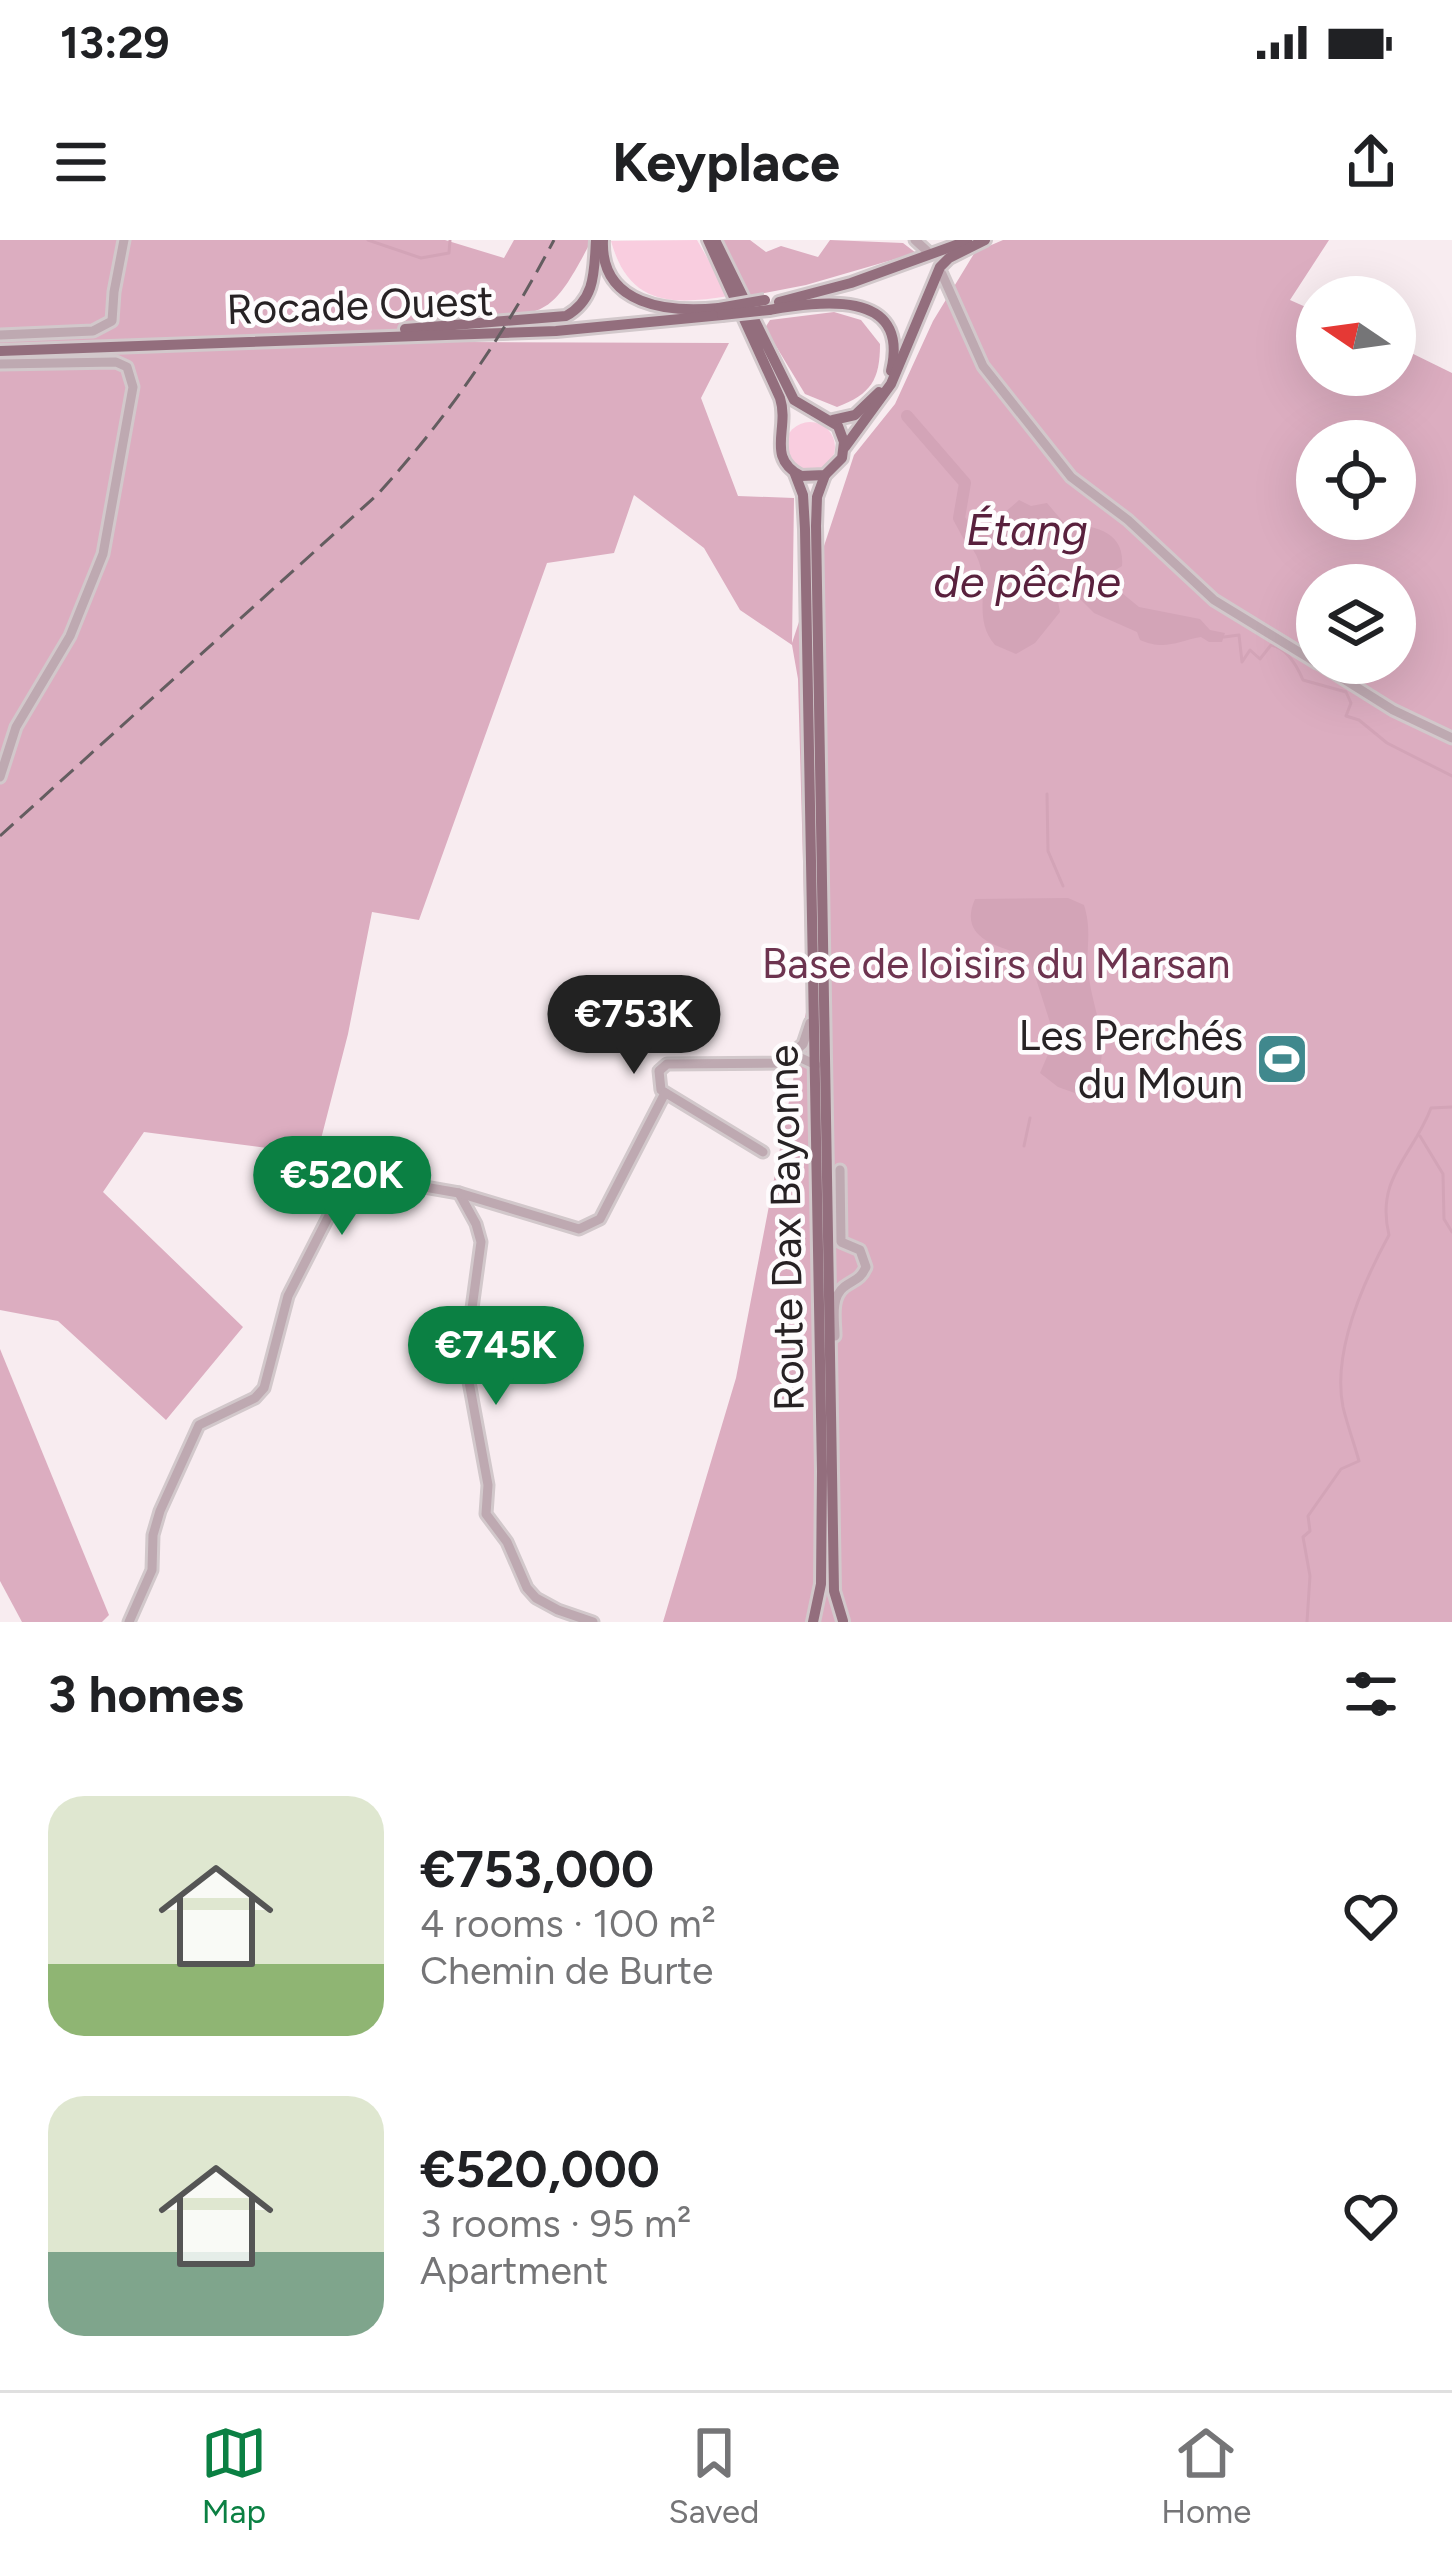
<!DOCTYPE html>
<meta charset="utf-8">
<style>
:root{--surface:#fff;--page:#f6f6f6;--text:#202124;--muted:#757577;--line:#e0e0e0;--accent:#0b8043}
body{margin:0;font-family:Figtree,sans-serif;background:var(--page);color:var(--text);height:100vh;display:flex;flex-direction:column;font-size:45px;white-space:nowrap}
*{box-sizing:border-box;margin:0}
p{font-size:39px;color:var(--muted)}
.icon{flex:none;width:66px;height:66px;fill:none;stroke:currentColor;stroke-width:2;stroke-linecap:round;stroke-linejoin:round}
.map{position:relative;height:1382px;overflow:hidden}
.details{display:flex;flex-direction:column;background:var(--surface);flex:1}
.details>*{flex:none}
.needle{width:78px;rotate:283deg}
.fabs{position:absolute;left:1296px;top:36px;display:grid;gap:24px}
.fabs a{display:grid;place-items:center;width:120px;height:120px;border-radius:50%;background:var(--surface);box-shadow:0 12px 48px #0002;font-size:60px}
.price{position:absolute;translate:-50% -102px;padding:0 27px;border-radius:42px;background:var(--accent);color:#fff;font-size:39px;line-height:78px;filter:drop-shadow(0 3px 6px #0008)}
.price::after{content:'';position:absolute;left:50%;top:72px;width:36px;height:27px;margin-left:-18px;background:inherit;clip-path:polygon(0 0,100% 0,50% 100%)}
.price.selected{background:#222;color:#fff}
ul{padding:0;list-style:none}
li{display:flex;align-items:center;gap:36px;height:300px;padding:0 48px}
li span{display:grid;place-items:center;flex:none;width:336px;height:240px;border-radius:36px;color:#555}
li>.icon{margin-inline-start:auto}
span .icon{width:144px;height:144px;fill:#fffc;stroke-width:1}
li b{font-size:51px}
h2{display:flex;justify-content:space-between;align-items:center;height:144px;padding:0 48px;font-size:51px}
.status{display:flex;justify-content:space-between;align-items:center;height:84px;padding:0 60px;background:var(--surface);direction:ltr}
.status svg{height:33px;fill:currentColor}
header{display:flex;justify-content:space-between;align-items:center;height:156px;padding:0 48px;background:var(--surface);font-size:54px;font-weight:700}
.tab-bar{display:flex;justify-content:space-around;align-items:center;height:168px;border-top:3px solid var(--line);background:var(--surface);font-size:33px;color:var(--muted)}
.tab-bar a{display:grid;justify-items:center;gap:6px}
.tab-bar .selected{color:var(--accent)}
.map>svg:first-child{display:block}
.green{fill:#f9cddf}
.forest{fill:#dcadc0;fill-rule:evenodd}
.water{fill:#d3a4b7}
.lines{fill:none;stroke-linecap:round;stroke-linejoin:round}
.stream{stroke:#d3a4b7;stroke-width:3}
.river{stroke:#d3a4b7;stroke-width:12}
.minor-casing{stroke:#d2c8cb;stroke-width:15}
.major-casing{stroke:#d2c8cb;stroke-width:16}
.minor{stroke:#bea9b1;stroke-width:9}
.major{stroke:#936e7d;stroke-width:10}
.rail{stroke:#645d60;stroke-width:3;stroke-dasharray:18 9;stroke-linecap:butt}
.major-bridge-casing{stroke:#d2c8cb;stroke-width:16;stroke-linecap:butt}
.major-bridge{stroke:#936e7d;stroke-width:10}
.labels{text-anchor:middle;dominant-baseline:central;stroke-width:9;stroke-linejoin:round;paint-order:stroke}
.street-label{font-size:42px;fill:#272224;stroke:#fefcfd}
.park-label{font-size:42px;fill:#6d334f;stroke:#fefcfd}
.poi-label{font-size:42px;fill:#272224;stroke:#fefcfd;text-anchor:end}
.water-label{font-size:45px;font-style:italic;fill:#59203d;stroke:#fefcfd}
</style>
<div class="status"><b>13:29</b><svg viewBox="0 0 49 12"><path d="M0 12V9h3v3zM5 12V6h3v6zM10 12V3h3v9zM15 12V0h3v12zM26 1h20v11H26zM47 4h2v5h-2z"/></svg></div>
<header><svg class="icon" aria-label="menu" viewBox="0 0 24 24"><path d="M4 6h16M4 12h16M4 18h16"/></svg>Keyplace<svg class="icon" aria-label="share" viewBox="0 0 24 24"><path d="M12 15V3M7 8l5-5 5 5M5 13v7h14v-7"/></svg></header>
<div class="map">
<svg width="1452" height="1382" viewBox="0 0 1452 1382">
<rect width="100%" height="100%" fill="#f8ecf0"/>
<g class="green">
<path d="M697 0 729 56C672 65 629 66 611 1Z"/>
<circle cx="810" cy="207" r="25"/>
</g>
<g class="forest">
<path d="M0 0H445L504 18 514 0H588V7C549 81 544 73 464 79V102L729 103 701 158 738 256 794 258 792 403 854 215 895 164 933 81 975 12 1003 0H1329L1290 60 1317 72V135H1395V105L1452 133V1382H663L736 1138 807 767 798 439 792 405 740 370 704 308 634 255 614 313 547 323 419 680 372 672 348 794 312 934 305 913 144 892 103 952 243 1087 166 1180 58 1081 0 1070ZM1317 201H1395V279H1317ZM1317 345H1395V423H1317Z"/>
<polygon points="720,0 750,0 766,12 781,6 818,17 830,0 903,3 916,13 806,45 749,56"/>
<path d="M834 72 861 80 880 104C880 140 871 154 837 167L805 154 765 88 770 80Z"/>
<polygon points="0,1109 109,1375 102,1382 22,1382 0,1341"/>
</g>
<g class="water">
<path d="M1019 260 1031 266 1047 263 1064 283C1093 286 1125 290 1122 326L1114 331 1111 344 1139 367 1200 379 1210 390 1225 393 1222 402H1209L1201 397C1178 401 1165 411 1140 400L1137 392 1094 373 1068 347 1056 351 1060 372 1035 403 1016 414 995 405C968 373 998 341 969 304Z"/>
<path d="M1068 658 1084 665C1092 691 1086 705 1088 730 1093 779 1118 810 1086 857L1058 847 1040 833 1055 798 1029 717C1001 707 957 700 975 659Z"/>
</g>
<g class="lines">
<g class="stream">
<polyline points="368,0 421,18 449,13 450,0"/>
<path d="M1224 397 1239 395 1242 422 1250 410 1260 419 1271 405C1287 408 1297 426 1303 440L1346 452 1351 463 1346 476 1359 480 1387 503 1452 536"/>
<polyline points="1047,554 1048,611 1063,646"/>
<polyline points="1420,896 1443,934 1444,979 1452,992"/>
<polyline points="1024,906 1030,878"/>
<path d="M1307 1382 1310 1336 1303 1297 1310 1291 1308 1276 1341 1229 1359 1221C1354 1203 1347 1184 1343 1167 1332 1112 1364 1041 1389 995 1375 938 1413 916 1431 868L1452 867"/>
</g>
<polyline class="river" points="907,176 965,243 959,278 972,302"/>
<g class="minor-casing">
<g id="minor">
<polyline points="915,0 927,11"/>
<polyline points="942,34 983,126 1071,237 1128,280 1214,360 1317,423"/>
<polyline points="0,95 93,91 112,81 114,52 124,0"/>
<polyline points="0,124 116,122 127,127 133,147 103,314 70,396 16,487 0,537"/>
<polyline points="1318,423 1393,470 1452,498"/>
<polyline points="787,818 803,804 810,783"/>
<polyline points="763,912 661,850 659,831 667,824 780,823 801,818 816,825"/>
<polyline points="459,953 476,984 481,1002 465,1120 488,1245 486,1274 507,1302 527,1348 536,1358 558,1370 593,1382"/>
<path d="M835 1096C835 1081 830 1058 844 1047 855 1039 860 1040 866 1027L860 1010 841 1002 840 930"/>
<polyline points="129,1382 152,1330 153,1295 160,1271 199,1185 255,1158 264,1148 288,1056 339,956 344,933 459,953 579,989 600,979 665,853"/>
</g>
</g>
<g class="major-casing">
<g id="major">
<path d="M603 0C600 66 669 73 719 68"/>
<path d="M708 0 780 158C790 189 765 217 801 236L825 235 842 218 844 202 838 186 794 160 715 0"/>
<polyline points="779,62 851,43 967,1"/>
<path d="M769 70C817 62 911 47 891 131"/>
<path d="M405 89 566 76C596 59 594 31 596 0"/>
<polyline points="0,111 556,91 722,75"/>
<polyline points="833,180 855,175 879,152"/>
<polyline points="845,207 891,144 940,27 949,18 985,0"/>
<polyline points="795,234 803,255 805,289 822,1231 821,1344 813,1382"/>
<polyline points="825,235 817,257 816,286 834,1351 843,1381"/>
</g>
</g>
<use href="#minor" class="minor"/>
<use href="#major" class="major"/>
<path class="rail" d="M0 596 377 255C450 175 504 95 554 0"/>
<g class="major-bridge-casing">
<g id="major-bridge">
<polyline points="719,68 765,60"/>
<polyline points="722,75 769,70"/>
</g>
</g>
<use href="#major-bridge" class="major-bridge"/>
</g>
<defs>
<g id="stadium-square" transform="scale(2.7)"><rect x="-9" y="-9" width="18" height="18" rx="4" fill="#40888d" stroke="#fefcfd"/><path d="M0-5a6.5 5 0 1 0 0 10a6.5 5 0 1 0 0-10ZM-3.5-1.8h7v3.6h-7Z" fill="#fff"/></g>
</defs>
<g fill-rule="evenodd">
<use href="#stadium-square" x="1282" y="819"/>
</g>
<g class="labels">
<g class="street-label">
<text transform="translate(360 65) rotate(-2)">Rocade Ouest</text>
<text transform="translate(786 988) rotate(-91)">Route Dax Bayonne</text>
</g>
<g class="park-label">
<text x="996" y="723">Base de loisirs du Marsan</text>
</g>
<g class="poi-label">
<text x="1243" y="795">Les Perchés<tspan x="1243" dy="48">du Moun</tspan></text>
</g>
<g class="water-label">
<text x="1027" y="289">Étang<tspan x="1027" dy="52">de pêche</tspan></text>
</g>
</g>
</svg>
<div class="fabs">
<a><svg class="needle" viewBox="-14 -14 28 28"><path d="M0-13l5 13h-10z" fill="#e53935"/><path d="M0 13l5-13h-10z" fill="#757577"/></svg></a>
<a><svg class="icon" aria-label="locate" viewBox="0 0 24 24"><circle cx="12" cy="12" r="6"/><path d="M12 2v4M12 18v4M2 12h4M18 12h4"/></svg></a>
<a><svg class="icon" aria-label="layers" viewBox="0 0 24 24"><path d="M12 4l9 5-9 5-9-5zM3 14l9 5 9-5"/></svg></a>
</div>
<b class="price selected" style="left:634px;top:837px">€753K</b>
<b class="price" style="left:342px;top:998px">€520K</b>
<b class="price" style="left:496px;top:1168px">€745K</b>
</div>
<section class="details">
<h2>3 homes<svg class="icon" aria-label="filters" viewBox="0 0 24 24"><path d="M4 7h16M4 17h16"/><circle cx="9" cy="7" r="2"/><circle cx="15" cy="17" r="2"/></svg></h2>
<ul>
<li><span style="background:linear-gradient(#dfe7d0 70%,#8fb573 0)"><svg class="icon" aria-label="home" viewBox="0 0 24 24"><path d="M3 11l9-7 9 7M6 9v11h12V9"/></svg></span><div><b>€753,000</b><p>4 rooms · 100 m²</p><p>Chemin de Burte</p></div><svg class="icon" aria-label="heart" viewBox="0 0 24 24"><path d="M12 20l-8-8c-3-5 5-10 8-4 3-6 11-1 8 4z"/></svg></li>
<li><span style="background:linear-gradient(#dfe7d0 65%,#7fa58c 0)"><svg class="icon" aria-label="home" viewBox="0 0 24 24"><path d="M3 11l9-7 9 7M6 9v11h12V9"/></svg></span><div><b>€520,000</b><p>3 rooms · 95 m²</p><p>Apartment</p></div><svg class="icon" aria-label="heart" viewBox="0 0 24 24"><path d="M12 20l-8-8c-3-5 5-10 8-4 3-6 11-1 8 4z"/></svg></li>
</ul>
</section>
<nav class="tab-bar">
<a class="selected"><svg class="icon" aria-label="map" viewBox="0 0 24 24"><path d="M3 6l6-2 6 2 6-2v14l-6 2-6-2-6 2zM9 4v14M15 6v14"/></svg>Map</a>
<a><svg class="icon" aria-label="saved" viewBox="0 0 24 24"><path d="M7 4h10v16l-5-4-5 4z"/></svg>Saved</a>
<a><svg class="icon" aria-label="home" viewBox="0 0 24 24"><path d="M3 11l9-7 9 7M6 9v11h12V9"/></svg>Home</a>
</nav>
